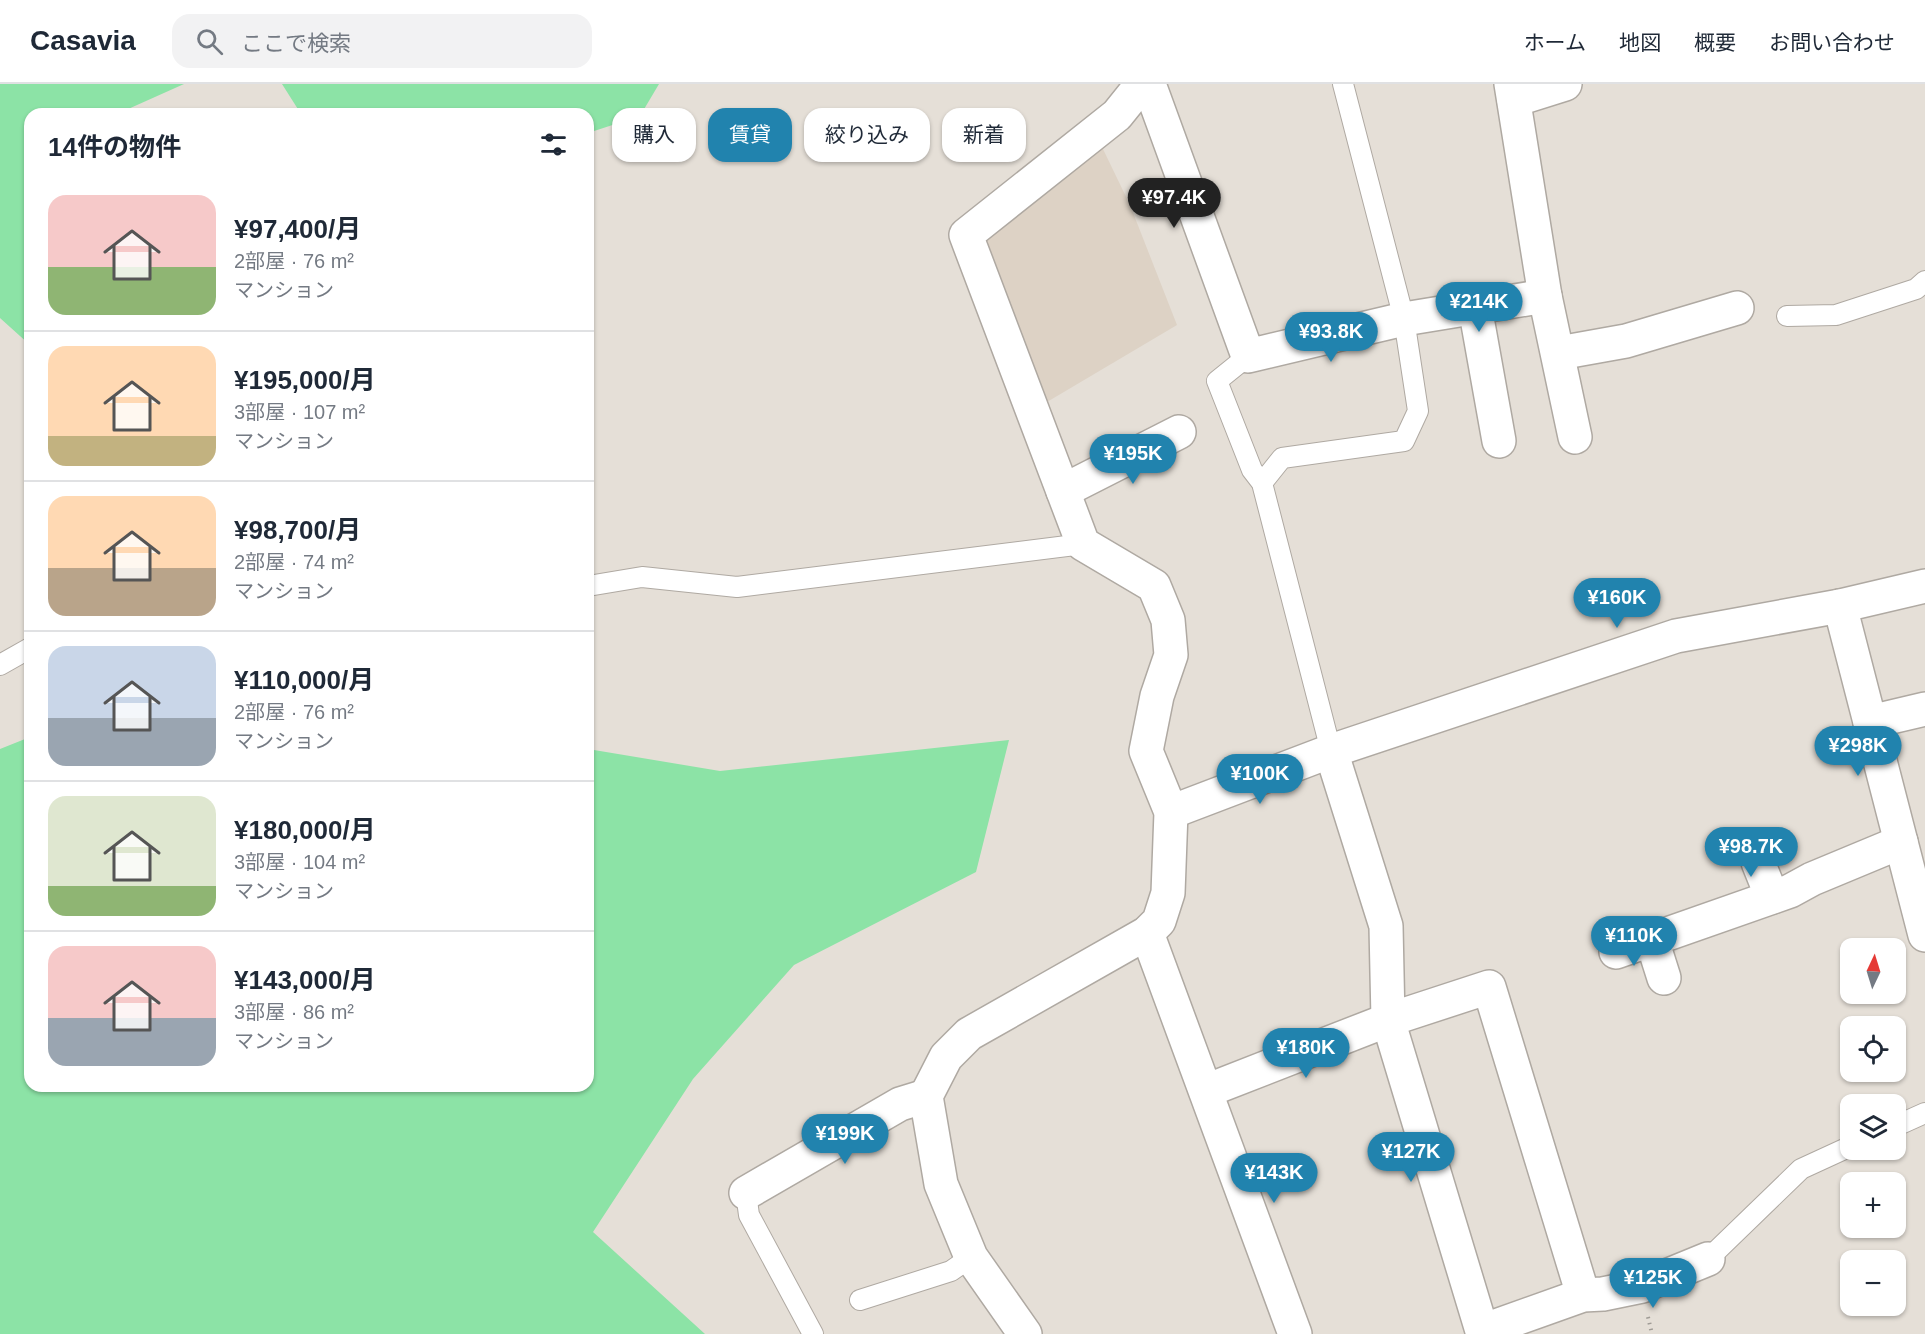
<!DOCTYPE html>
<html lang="ja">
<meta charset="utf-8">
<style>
:root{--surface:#fff;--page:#f2f2f3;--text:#1f2937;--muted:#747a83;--line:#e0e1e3;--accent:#2183ae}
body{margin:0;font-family:Arial,"Noto Sans JP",sans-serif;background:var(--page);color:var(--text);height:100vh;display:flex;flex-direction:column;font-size:22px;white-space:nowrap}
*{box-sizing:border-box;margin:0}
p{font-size:20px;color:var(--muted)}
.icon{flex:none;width:33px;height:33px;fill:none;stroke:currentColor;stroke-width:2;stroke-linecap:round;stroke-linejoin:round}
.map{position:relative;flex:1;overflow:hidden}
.panel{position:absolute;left:24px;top:24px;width:570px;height:984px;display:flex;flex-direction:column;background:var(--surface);border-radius:18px;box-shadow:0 2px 4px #0004}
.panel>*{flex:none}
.banner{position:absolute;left:612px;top:24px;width:570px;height:54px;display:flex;gap:12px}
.needle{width:39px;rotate:4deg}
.buttons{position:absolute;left:1840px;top:854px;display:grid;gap:12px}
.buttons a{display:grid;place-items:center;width:66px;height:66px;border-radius:12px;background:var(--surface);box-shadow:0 2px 4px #0004;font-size:30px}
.price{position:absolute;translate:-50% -51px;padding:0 14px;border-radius:21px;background:var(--accent);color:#fff;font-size:20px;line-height:39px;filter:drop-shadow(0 2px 3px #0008)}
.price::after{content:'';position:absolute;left:50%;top:36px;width:18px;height:14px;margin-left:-9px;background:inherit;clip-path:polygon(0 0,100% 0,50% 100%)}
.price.current{background:#222;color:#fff}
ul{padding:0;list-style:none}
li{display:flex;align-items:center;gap:18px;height:150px;padding:0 24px}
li+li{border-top:2px solid var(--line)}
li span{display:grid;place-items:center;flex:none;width:168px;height:120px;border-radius:18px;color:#555}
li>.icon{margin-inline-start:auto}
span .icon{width:72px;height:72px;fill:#fffc;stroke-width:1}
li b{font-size:26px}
h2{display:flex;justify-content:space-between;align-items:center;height:72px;padding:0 24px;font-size:26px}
.tag{padding:0 21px;border-radius:18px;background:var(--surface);box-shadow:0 2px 4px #0004;font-size:21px;line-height:54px}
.tag.current{background:var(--accent);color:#fff}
header{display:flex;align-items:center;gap:36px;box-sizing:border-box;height:84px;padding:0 30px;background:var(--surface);border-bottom:2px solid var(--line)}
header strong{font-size:28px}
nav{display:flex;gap:33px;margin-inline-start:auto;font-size:21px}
.search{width:420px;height:54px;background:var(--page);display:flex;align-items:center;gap:15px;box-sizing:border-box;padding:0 21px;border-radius:18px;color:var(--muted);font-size:22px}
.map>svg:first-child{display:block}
.built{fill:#ddd2c5}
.green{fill:#8ce3a6}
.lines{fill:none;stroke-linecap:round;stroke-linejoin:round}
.service-casing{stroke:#afa9a2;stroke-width:22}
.minor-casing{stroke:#afa9a2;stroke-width:36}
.path{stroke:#a09c96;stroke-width:4;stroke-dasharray:1.5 4.5;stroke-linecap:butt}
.service{stroke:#fff;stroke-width:20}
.minor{stroke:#fff;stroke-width:33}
</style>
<header>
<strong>Casavia</strong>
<div class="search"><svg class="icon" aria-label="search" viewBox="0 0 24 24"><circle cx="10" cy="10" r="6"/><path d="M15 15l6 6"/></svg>ここで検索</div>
<nav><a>ホーム</a><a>地図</a><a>概要</a><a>お問い合わせ</a></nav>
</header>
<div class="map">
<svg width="1925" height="1250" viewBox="0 0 1925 1250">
<rect width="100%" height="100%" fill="#e5dfd7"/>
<polygon class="built" points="1102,63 1130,121 1177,241 1047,318 984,161 985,155"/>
<g class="green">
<polygon points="0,0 184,0 117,30 30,30 30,261 0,234"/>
<polygon points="282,0 659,0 640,32 588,49 588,30 301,30"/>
<polygon points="30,653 30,1002 588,1002 588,665 720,687 1009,656 976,788 794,881 693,995 593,1148 705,1250 0,1250 0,665"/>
</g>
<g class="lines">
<g class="service-casing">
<g id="service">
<polyline points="1787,232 1836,231 1916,205 1925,197"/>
<polyline points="1248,272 1217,297 1252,386 1262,399 1331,667"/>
<polyline points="1262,399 1282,374 1404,357 1418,327 1404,235 1343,0"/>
<polyline points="588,502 642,493 737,503 1083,460"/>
<polyline points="0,581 30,564"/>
<polyline points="1896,1042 1925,1029"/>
<polyline points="746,1109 749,1131 813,1250"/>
<polyline points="1708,1175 1801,1085 1851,1062"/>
<polyline points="860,1216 951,1187 971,1173"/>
</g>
</g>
<g class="minor-casing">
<g id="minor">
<polyline points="1149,0 1248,272 1404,235 1545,212"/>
<polyline points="1511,0 1545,212 1575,353"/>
<polyline points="1514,16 1565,0"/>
<polyline points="1475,223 1499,357"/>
<polyline points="1559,269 1626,257 1737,224"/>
<polyline points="1063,407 1179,348"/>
<polyline points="1840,522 1925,851"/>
<polyline points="1870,638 1925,625"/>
<polyline points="1331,667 1386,842 1388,936 1482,1247 1583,1211 1603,1210 1642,1202 1708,1175"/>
<polyline points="1171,728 1331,667 1676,552 1840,522 1925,502"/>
<polyline points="1758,778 1772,813"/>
<polyline points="1147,849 1295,1250"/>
<polyline points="1652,856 1664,894"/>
<polyline points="1616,868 1790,807 1812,795 1901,758"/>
<polyline points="1206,1007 1388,936 1489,903 1583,1211"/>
<polyline points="746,1109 900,1020 926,1012"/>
<polyline points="1025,1250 971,1173 941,1100 926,1012 946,973 969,950 1147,849 1159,837 1168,809 1171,728 1146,667 1157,612 1171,571 1168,536 1154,502 1083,460 966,151 1117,31 1142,0"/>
</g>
</g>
<polyline class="path" points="1648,1233 1652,1250"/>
<use href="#service" class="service"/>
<use href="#minor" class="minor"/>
</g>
</svg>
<div class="buttons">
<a><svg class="needle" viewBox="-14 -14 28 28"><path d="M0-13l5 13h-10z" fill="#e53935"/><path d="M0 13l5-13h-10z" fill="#747a83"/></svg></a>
<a><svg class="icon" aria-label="locate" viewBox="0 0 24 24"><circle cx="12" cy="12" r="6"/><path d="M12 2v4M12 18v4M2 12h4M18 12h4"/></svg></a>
<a><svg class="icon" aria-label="layers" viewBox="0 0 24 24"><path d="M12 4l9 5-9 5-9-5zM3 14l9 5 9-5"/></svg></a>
<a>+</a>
<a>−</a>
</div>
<b class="price current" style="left:1174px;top:145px">¥97.4K</b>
<b class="price" style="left:1479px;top:249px">¥214K</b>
<b class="price" style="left:1331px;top:279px">¥93.8K</b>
<b class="price" style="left:1133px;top:401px">¥195K</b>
<b class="price" style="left:1617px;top:545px">¥160K</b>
<b class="price" style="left:1858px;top:693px">¥298K</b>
<b class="price" style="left:1260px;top:721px">¥100K</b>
<b class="price" style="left:1751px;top:794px">¥98.7K</b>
<b class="price" style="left:1634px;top:883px">¥110K</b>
<b class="price" style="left:1306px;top:995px">¥180K</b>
<b class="price" style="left:845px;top:1081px">¥199K</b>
<b class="price" style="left:1411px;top:1099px">¥127K</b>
<b class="price" style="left:1274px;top:1120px">¥143K</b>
<b class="price" style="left:1653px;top:1225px">¥125K</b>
<div class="banner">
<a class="tag">購入</a>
<a class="tag current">賃貸</a>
<a class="tag">絞り込み</a>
<a class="tag">新着</a>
</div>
<section class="panel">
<h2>14件の物件<svg class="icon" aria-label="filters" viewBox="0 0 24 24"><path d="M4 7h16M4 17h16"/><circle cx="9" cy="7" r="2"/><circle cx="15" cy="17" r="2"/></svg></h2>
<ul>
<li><span style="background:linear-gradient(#f6c9c9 60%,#8fb573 0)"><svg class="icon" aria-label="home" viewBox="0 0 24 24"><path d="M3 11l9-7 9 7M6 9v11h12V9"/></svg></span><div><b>¥97,400/月</b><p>2部屋 · 76 m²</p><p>マンション</p></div></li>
<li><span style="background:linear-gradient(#ffd9b3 75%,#c2b280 0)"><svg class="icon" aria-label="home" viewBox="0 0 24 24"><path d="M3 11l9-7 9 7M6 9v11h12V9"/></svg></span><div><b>¥195,000/月</b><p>3部屋 · 107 m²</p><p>マンション</p></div></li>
<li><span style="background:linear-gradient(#ffd9b3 60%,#b9a48a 0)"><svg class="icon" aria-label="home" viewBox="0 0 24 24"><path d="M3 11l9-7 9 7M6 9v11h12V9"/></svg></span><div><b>¥98,700/月</b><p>2部屋 · 74 m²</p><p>マンション</p></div></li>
<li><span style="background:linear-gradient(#c9d6e8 60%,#9aa5b1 0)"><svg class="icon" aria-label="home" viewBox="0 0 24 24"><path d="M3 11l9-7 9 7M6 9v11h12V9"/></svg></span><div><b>¥110,000/月</b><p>2部屋 · 76 m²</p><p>マンション</p></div></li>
<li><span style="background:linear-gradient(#dfe7d0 75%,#8fb573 0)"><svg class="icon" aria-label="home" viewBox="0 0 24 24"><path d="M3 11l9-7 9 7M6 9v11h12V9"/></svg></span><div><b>¥180,000/月</b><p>3部屋 · 104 m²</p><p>マンション</p></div></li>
<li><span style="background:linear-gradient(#f6c9c9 60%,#9aa5b1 0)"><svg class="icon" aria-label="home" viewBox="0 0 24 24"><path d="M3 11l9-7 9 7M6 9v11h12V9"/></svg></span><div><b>¥143,000/月</b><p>3部屋 · 86 m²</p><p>マンション</p></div></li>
</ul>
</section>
</div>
